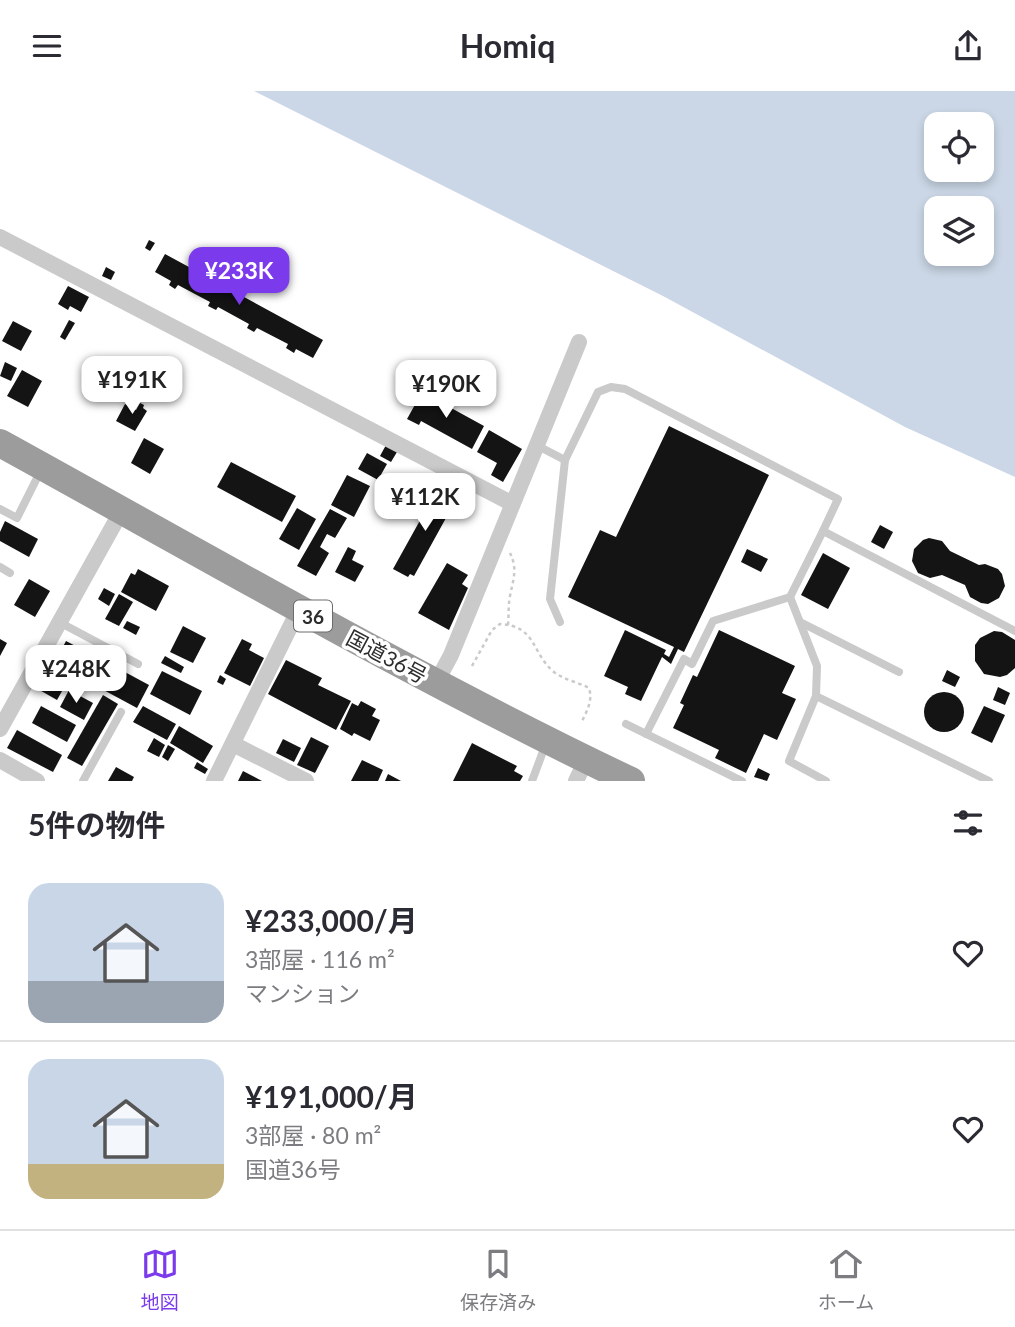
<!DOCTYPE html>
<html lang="ja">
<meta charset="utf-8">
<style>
:root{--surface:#fff;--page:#f2f2f3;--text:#2b2b33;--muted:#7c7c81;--line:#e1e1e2;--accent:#7c3aed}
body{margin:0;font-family:Lato,"Noto Sans JP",sans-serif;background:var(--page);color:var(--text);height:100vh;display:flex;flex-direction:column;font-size:26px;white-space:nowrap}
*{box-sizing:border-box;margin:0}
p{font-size:23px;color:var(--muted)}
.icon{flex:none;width:38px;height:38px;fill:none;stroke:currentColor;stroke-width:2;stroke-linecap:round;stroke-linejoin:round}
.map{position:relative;height:690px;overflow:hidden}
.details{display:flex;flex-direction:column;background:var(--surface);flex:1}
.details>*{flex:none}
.buttons{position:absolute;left:924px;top:21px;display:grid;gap:14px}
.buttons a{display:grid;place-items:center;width:70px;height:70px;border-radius:14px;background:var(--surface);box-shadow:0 4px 10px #0003;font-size:35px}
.price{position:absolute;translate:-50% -60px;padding:0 16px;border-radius:14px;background:#fff;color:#222;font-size:23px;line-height:46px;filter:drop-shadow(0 2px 4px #0008)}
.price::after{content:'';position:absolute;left:50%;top:42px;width:21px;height:16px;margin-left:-10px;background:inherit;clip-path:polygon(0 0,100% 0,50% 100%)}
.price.selected{background:var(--accent);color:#fff}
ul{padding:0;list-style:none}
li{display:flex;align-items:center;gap:21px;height:175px;padding:0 28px}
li+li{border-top:2px solid var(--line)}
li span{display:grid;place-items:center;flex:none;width:196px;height:140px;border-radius:21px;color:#555}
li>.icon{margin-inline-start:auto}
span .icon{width:84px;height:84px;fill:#fffc;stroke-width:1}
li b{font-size:30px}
h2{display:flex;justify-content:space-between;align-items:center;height:84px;padding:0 28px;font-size:30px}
header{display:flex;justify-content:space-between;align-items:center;height:91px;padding:0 28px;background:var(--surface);font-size:32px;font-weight:700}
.menu{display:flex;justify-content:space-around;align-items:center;height:98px;border-top:2px solid var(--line);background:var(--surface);font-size:19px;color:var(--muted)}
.menu a{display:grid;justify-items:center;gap:4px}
.menu .selected{color:var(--accent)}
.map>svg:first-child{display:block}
.water{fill:#cbd7e6;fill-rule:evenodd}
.building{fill:#141414}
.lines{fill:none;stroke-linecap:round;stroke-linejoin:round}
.path{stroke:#cacaca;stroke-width:2.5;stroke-dasharray:3.5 3.5;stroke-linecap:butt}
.service{stroke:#cacaca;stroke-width:8}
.minor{stroke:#cacaca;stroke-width:16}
.trunk{stroke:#9c9c9c;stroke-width:28}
.labels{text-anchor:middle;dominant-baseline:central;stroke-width:7;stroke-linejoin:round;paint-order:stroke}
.shield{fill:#fff;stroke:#6c6c6c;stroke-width:2}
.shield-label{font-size:19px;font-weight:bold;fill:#2d2d2d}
.street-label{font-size:21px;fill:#2d2d2d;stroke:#fff}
</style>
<header><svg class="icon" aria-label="menu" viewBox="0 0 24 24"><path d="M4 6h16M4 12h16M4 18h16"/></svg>Homiq<svg class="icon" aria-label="share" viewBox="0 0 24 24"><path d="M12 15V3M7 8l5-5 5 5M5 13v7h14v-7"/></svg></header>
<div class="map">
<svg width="1015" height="690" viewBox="0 0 1015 690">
<rect width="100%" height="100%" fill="#fff"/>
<path class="water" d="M254 0H1015V386L905 336 663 205ZM936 33H982V79H936ZM936 117H982V163H936Z"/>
<g class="building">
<polygon points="149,149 155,152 150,160 145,157"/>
<polygon points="165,163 323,249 313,267 296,258 294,262 286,257 288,253 257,237 254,241 247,237 249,233 218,216 216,219 208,215 210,211 178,194 175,198 169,194 171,190 155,181"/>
<polygon points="106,176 115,181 111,189 102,185"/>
<polygon points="68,195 89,206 81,221 70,215 68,219 58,213"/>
<polygon points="69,229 75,232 65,249 60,246"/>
<polygon points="13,230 32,240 21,260 2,250"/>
<polygon points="5,271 17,277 11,290 0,285"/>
<polygon points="22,279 42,290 28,316 7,305"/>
<polygon points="422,301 484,335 472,358 421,330 419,334 407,328"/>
<polygon points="140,312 144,314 143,317 147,320 135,340 116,330 125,313 136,319"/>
<polygon points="669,335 769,384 684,561 678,558 671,573 662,566 641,610 625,603 628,596 604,585 625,539 666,559 664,563 669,566 674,556 568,506 600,439 616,446"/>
<polygon points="489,339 522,358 503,391 491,384 497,372 477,361"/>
<polygon points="144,347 164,358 150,383 131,372"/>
<polygon points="386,354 397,361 391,371 380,365"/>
<polygon points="367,362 387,373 378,389 358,378"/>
<polygon points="231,371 296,405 282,431 217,396"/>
<polygon points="347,384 370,395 354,426 331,414"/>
<polygon points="438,397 457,407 414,485 410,483 408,486 393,478"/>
<polygon points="297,417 316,428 299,459 279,448"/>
<polygon points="330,418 347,427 335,447 327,443 320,456 329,462 316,485 297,475"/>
<polygon points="5,430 38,448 29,466 0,450 0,441"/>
<polygon points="880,434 893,441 884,458 871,451"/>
<polygon points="929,447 942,450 950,460 979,474 985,473 998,478 1002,483 1005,495 999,507 988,513 981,512 970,506 965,494 942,484 930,487 918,482 912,470 914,458 923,449"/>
<polygon points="348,456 356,460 352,469 364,475 355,491 335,481"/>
<polygon points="747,458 768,468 761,481 741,471"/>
<polygon points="823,462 850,477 828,518 801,504"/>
<polygon points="447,472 468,484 462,493 468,497 449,539 418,522"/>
<polygon points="138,478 169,495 156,520 121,501 131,482 135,484"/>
<polygon points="29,488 50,500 35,526 14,514"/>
<polygon points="104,497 115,503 109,515 98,508"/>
<polygon points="119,503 133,511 119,535 105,528"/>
<polygon points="127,530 140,536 136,544 123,537"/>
<polygon points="183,535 206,547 193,572 170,561"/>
<polygon points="719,539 795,575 782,602 796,608 777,649 764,643 746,682 715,667 719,659 673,637 684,614 680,612 693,584 697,586"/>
<polygon points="994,540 1002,541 1015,549 1015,577 1007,584 1000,586 984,583 975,570 975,554 980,547"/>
<polygon points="0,548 7,552 0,565"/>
<polygon points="242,548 252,553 249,559 264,567 250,595 224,582"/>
<polygon points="66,550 106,571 94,592 55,571"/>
<polygon points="165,565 184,576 181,582 161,572"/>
<polygon points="286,569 322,587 318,594 351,610 336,639 268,603"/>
<polygon points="110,573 149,594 137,617 98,596"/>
<polygon points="49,574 70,586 57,609 36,597"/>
<polygon points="947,579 960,586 955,596 942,590"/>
<polygon points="162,580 202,600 190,624 150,603"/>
<polygon points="220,584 226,588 223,594 217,591"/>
<polygon points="998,596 1010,602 1005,614 993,609"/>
<polygon points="69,599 93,612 84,629 60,616"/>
<circle cx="944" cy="621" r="20"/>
<polygon points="103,604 118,613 82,675 67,667"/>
<polygon points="361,610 376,618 372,625 380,629 370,650 354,642 352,645 340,638 352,612 358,615"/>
<polygon points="41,615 76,634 67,651 32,632"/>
<polygon points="143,615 176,633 167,649 133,631"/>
<polygon points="984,615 1005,624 992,652 971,642"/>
<polygon points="179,635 213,655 203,672 170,652"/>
<polygon points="17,639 62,664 53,681 7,657"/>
<polygon points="311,646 329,655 315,682 297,674"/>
<polygon points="154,647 165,654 159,666 147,660"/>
<polygon points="283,648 301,657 294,671 276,662"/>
<polygon points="472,652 517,675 514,680 523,685 520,690 453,690"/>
<polygon points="168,654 175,658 168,670 162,666"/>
<polygon points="362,669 383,679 378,690 351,690"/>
<polygon points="197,671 208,678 205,683 194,677"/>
<polygon points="116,676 134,686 132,690 108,690"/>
<polygon points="758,677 770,683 767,690 754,686"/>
<polygon points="243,680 262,690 238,690"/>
<polygon points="388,683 401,690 385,690"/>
</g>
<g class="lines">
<g class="path">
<path d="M508 534C509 524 508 515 510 505 513 489 518 478 510 462"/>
<path d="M472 575 492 539 500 533C537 535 531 562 554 581 564 589 578 591 589 597 593 610 587 620 581 632"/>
</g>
<g class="service">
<polyline points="536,354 565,369"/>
<polyline points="0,418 17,427 40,381"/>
<polyline points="0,476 10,482"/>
<polyline points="790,506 817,575 816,605 789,670 826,690"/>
<polyline points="59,531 138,573"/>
<polyline points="560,531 550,508 565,369 598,301 611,296 625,298 838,408 823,440"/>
<polyline points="800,531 899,581"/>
<polyline points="816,605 989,690"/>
<polyline points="626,633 742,690"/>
<polyline points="646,643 684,568 692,573 713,530 790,506 823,440 1015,540"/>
<polyline points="83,690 121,621"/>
<polyline points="532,690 545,655"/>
</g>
<g class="minor">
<polyline points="0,146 511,412"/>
<polyline points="436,592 451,564 579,251"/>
<polyline points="0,638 122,419"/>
<polyline points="233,653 306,690"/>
<polyline points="0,669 37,690"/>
<polyline points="214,690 299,518"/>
<polyline points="576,690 586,669"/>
</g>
<path class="trunk" d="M0 352C209 467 415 587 631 690"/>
</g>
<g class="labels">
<rect class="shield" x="294" y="509.5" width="38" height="31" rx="5"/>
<g class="shield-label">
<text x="313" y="525">36</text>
</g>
<g class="street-label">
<text transform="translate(387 565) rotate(28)">国道36号</text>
</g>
</g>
</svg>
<div class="buttons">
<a><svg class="icon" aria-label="locate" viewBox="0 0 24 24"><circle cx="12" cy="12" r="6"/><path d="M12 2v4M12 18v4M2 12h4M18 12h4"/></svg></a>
<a><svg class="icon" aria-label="layers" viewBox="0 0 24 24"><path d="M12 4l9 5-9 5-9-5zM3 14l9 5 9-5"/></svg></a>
</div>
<b class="price selected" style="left:239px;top:216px">¥233K</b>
<b class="price" style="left:132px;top:325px">¥191K</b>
<b class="price" style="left:446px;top:329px">¥190K</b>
<b class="price" style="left:425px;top:442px">¥112K</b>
<b class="price" style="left:76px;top:614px">¥248K</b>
</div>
<section class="details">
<h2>5件の物件<svg class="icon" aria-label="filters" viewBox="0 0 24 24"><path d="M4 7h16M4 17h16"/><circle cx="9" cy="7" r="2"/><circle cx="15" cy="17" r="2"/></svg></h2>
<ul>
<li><span style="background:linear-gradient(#c9d6e8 70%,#9aa5b1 0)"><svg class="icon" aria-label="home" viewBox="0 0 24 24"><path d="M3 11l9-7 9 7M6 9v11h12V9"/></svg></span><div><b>¥233,000/月</b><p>3部屋 · 116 m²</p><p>マンション</p></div><svg class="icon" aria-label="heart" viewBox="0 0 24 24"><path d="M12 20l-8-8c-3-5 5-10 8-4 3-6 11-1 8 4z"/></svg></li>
<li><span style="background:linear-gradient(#c9d6e8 75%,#c2b280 0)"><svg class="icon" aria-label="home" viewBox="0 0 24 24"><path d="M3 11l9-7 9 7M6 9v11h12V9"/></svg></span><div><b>¥191,000/月</b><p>3部屋 · 80 m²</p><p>国道36号</p></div><svg class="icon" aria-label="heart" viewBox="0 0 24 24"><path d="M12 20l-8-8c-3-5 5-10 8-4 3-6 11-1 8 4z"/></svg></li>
</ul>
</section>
<nav class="menu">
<a class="selected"><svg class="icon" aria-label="map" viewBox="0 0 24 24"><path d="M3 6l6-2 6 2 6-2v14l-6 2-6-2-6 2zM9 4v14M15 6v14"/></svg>地図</a>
<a><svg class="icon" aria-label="saved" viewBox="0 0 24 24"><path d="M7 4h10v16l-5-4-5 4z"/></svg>保存済み</a>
<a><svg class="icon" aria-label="home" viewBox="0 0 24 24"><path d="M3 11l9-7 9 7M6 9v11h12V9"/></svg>ホーム</a>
</nav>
